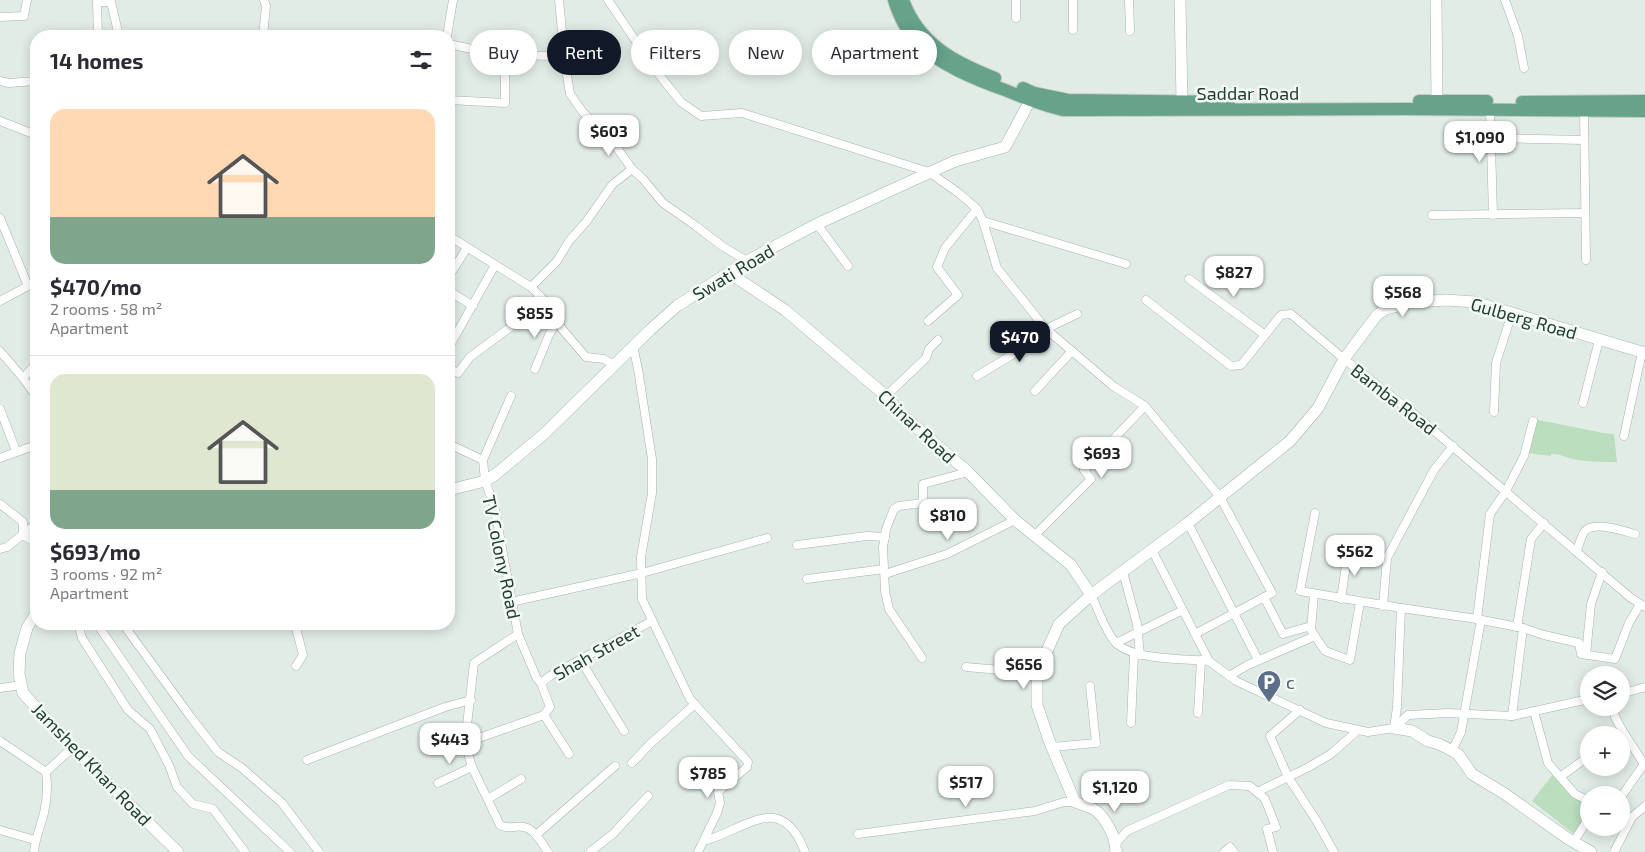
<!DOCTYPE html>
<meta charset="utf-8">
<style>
:root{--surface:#fff;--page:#f7f7f7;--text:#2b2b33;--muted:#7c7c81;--line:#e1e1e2;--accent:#111827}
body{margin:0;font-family:"Exo 2",sans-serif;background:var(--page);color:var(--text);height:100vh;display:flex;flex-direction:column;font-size:19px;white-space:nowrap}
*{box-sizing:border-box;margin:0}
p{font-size:16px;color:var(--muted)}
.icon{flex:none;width:28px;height:28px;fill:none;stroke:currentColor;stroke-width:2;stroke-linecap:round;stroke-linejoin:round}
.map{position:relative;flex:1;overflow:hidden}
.drawer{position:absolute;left:30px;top:30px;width:425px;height:600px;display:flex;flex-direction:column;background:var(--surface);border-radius:20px;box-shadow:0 2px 12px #0003}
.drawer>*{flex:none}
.guide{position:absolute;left:470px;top:30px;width:475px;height:45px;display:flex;gap:10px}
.controls{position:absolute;left:1580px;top:666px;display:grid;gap:10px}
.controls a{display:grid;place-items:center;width:50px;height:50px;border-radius:50%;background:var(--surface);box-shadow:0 2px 12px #0003;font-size:25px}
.price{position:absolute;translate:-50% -42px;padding:0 11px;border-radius:10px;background:#fff;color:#222;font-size:16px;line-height:32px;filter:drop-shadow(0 1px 2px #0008)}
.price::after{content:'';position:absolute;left:50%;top:30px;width:15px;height:11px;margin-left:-8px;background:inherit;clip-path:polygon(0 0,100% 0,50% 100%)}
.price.active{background:var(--accent);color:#fff}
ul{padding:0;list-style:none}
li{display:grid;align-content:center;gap:10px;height:265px;padding:0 20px}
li+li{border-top:1px solid var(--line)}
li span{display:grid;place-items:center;height:155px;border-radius:15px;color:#555}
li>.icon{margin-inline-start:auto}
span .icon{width:90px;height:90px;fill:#fffc;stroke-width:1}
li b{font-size:21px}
h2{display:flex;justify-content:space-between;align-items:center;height:60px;padding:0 20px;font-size:21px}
.chip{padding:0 18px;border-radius:22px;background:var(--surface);box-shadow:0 2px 12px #0003;font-size:18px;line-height:45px}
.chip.active{background:var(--accent);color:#fff}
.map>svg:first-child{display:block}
.green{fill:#badebe}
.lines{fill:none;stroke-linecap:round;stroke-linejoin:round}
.street-casing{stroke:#a5b4ac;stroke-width:9}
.secondary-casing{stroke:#a0b8ab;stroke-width:12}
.primary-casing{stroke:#c1c9c5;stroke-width:14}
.street{stroke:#fff;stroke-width:8}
.secondary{stroke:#fff;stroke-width:11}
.primary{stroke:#66a388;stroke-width:12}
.labels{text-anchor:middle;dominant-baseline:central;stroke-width:5;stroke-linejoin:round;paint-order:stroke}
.street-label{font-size:18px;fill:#223e31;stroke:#f3f9f4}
.service-label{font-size:18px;fill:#4e5e75;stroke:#f3f9f4;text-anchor:start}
</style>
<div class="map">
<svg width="1645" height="852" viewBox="0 0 1645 852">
<rect width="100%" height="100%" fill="#e2ece6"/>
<g class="green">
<path d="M1534 419 1603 433 1614 434 1617 462C1604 462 1591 462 1578 460 1569 459 1560 453 1551 454V456L1527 453Z"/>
<polygon points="1554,773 1589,800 1589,824 1579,838 1532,801"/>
</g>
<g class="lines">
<g class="street-casing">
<g id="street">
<polyline points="559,0 565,62 570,94 582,111 617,148 632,169 643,179 663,203 696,226 722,246 747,261"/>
<polyline points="608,0 656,71 681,102 701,116 742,113 929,172 960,194 977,209 983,221 997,268 1046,329 1113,386 1145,406 1220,497 1272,593 1195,634"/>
<polyline points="1129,0 1130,31"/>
<polyline points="1505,0 1518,36 1524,68"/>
<polyline points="0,17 24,16 27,0"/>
<polyline points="1016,18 1016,0"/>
<polyline points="1073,30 1073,0"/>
<polyline points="98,36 97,2 111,2 119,36"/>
<polyline points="263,36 266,6 264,0"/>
<polyline points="447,36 453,0"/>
<polyline points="449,44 499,55 564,56"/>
<polyline points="0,81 9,83 36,81"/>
<polyline points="449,100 505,103 505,55"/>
<polyline points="1490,110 1493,215"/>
<polyline points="1584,111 1586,260"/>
<polyline points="0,121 36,135"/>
<polyline points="1490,138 1584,140"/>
<polyline points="1432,215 1585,213"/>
<polyline points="0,218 28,286 0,301"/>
<polyline points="983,221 1126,264"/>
<polyline points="817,224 848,266"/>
<polyline points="449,236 531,287 547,303 562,329 586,357 604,359 614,365"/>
<polyline points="449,276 467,248"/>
<polyline points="1189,279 1265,335"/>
<polyline points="531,287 557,261 569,241 586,222 612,185 632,169"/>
<polyline points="449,291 473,306"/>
<polyline points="1146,300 1231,366 1241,365 1281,315 1291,314 1344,359 1413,413 1631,598 1645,607"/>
<polyline points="928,321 958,295 937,267 945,248 977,209"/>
<polyline points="633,346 638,369 652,459 652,493 641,557 642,599 690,699 748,762 747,767 718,792 720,803 717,813 698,852"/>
<polyline points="449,347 495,265"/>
<polyline points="0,351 23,378 36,396"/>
<polyline points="449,368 458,373 470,357 512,326 540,296"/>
<polyline points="535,369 549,335 557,321"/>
<polyline points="977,376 1025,347 1046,329 1077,314"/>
<polyline points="23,378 36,364"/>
<polyline points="1035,391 1072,351"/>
<polyline points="886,396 926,358 929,349 938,340"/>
<polyline points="1583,403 1599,340"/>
<polyline points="0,409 16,451"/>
<polyline points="1494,412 1496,363 1512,313"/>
<polyline points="1624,436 1642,352"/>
<polyline points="449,444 483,460"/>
<polyline points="0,458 36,445"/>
<polyline points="0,504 23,522 23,535 36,543"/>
<polyline points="1188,523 1258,660"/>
<polyline points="1035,535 1091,479 1084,470 1145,406"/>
<polyline points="797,545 867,536 885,537"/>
<polyline points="0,549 7,547 36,524"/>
<polyline points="1152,550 1209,661 1236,681 1326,723 1368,732 1394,728 1397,707 1401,608 1300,591 1315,513"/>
<path d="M1577 551C1579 545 1581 537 1584 532 1593 520 1623 531 1635 534"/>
<polyline points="1123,572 1137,624 1140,655"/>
<polyline points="885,574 947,554 1015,520"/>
<polyline points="807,579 884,569"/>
<polyline points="1314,594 1311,630 1325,651 1350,660 1360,602"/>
<path d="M1091 595C1098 609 1106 633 1116 643 1133 660 1185 659 1209 661"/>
<polyline points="1264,597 1283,634 1311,626"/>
<polyline points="1341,599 1348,552"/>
<polyline points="511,602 642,573 767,538"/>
<polyline points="1383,606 1387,558 1434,470 1453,446"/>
<polyline points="1401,608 1477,619 1490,514 1506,491 1524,456 1533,421"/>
<polyline points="1477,619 1523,628 1544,635 1579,643 1581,654 1615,659 1629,623 1640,604"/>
<polyline points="78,624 82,638 128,710 150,729 169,765 177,787 193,804 213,809 245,852"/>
<polyline points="97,624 188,756 290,852"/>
<polyline points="123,624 190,716 218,752 242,768 282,803 319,852"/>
<polyline points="295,624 303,655 296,666"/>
<polyline points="1517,627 1531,539 1544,523"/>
<path d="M518 634 474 663 465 743 472 767 500 825C508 830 515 825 524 827 535 829 542 844 548 852"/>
<polyline points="1116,643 1183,610"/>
<polyline points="1586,654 1591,604 1602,572"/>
<polyline points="922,658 889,609 885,591 883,547 886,529 894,509 899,506 923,503 923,484 968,472"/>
<polyline points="581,661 624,731"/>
<polyline points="966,667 1037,673"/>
<polyline points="1229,676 1248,665 1315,636"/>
<polyline points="541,683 550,676 652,621"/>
<polyline points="0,688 22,685"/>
<polyline points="1621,694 1645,687"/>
<polyline points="1614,708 1615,717 1622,730 1616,735"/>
<polyline points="1300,710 1270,736 1288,777 1316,820 1334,852"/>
<polyline points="1534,711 1548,763 1575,794 1589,801"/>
<polyline points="1198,713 1201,660"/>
<polyline points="544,715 569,754"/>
<polyline points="1512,716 1523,628"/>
<polyline points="1131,723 1134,654"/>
<polyline points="1394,728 1408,715 1448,713 1512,716 1589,699"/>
<polyline points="0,741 46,772"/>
<polyline points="465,743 544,715 550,707 541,683 537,679 518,634 494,505 485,481 483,460 511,396"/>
<polyline points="1052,747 1096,743 1090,686"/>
<polyline points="1452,751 1461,732 1481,620"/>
<polyline points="307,760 445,707 471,700"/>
<polyline points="632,763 650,744 695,704"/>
<polyline points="1560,777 1589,756"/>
<polyline points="438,783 472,767"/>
<polyline points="1257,792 1307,768 1331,754 1358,730"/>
<polyline points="1621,797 1644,764 1622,730"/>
<polyline points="488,799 521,779"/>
<polyline points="0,830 35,840"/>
<polyline points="858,834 1035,811 1064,802 1075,802"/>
<polyline points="536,835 615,766"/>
<path d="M704 841C747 829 781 790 805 852"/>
<polyline points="1574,841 1589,818"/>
<polyline points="1116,843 1127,831 1229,785 1250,786 1265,799 1276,827 1267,829 1273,852"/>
<path d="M34 852C35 838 41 826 44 813 47 800 48 786 46 772L72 748"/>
<polyline points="590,852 613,834 648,796"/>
<polyline points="1224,852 1230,847 1234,852"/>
<polyline points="1614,852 1632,817 1645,806"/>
</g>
</g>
<g class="secondary-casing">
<g id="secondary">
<polyline points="1180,0 1182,101"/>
<polyline points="1436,0 1437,101"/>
<polyline points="729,273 785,310 886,396 900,413 968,472 1015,520 1071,565 1091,595"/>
<polyline points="449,490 485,481 496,474 544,434 650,330 677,306 747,261 817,224 955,161 1005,147 1034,93"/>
<polyline points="36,613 27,628 20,653 19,674 23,693 72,748 178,852"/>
<polyline points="1394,728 1412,731 1428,741 1439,744 1458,754 1472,774 1505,794 1567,838 1591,852"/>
<path d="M1117 852 1115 849C1117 838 1104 816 1095 810 1089 806 1082 805 1075 802L1050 743 1037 705V673L1059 624 1091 595 1188 523 1290 441 1318 408 1344 359 1377 315 1386 309 1415 302 1446 300 1475 302 1645 353"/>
</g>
</g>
<g class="primary-casing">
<g id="primary">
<path d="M894 0C899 16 906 31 918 43 939 65 977 80 1005 90 1024 98 1043 105 1063 110L1405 109 1645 111"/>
<path d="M903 0C919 44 954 62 995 78"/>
<polyline points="1023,88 1034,93 1068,100 1229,102"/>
<polyline points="1419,101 1487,101"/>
<polyline points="1522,102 1645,101"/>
</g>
</g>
<use href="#street" class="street"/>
<use href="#secondary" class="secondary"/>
<use href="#primary" class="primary"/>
</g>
<defs>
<g id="parking-pin" transform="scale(1.25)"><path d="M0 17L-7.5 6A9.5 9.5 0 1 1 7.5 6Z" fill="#5c6f8a" stroke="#f3f9f4"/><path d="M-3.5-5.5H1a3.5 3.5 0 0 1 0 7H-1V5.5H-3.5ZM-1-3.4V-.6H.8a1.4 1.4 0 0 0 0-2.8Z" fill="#fff"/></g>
</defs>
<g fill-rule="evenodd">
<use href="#parking-pin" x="1269" y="682"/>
</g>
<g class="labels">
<g class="street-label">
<text x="1248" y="93">Saddar Road</text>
<text transform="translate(733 272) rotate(-31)">Swati Road</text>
<text transform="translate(1524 318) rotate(16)">Gulberg Road</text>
<text transform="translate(1394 399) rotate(38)">Bamba Road</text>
<text transform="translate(917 426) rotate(43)">Chinar Road</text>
<text transform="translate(502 557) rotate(78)">TV Colony Road</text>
<text transform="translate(596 652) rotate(-29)">Shah Street</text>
<text transform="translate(92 764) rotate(46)">Jamshed Khan Road</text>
</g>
<g class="service-label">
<text x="1286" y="682">c</text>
</g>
</g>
</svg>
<div class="controls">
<a><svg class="icon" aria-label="layers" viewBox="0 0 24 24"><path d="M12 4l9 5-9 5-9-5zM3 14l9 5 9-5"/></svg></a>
<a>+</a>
<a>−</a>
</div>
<b class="price" style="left:609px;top:157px">$603</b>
<b class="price" style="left:1480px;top:163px">$1,090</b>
<b class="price" style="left:1234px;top:298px">$827</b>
<b class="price" style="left:1403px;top:318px">$568</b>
<b class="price" style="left:535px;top:339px">$855</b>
<b class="price active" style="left:1020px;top:363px">$470</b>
<b class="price" style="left:1102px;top:479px">$693</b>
<b class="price" style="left:948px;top:541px">$810</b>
<b class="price" style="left:1355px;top:577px">$562</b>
<b class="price" style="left:1024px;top:690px">$656</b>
<b class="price" style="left:450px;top:765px">$443</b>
<b class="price" style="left:708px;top:799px">$785</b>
<b class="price" style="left:966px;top:808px">$517</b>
<b class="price" style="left:1115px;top:813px">$1,120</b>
<div class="guide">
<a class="chip">Buy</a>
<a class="chip active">Rent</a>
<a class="chip">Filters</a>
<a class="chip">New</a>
<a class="chip">Apartment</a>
</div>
<section class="drawer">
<h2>14 homes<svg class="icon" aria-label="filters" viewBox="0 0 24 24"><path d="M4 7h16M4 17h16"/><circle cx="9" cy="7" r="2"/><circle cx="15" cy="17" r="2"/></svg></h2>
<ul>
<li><span style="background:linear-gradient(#ffd9b3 70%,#7fa58c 0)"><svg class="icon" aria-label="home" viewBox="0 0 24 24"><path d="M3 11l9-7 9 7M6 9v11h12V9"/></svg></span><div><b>$470/mo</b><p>2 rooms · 58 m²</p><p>Apartment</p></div></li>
<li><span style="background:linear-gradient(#dfe7d0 75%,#7fa58c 0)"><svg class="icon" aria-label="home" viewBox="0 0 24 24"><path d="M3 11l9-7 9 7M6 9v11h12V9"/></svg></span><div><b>$693/mo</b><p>3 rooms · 92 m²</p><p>Apartment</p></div></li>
</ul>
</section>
</div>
